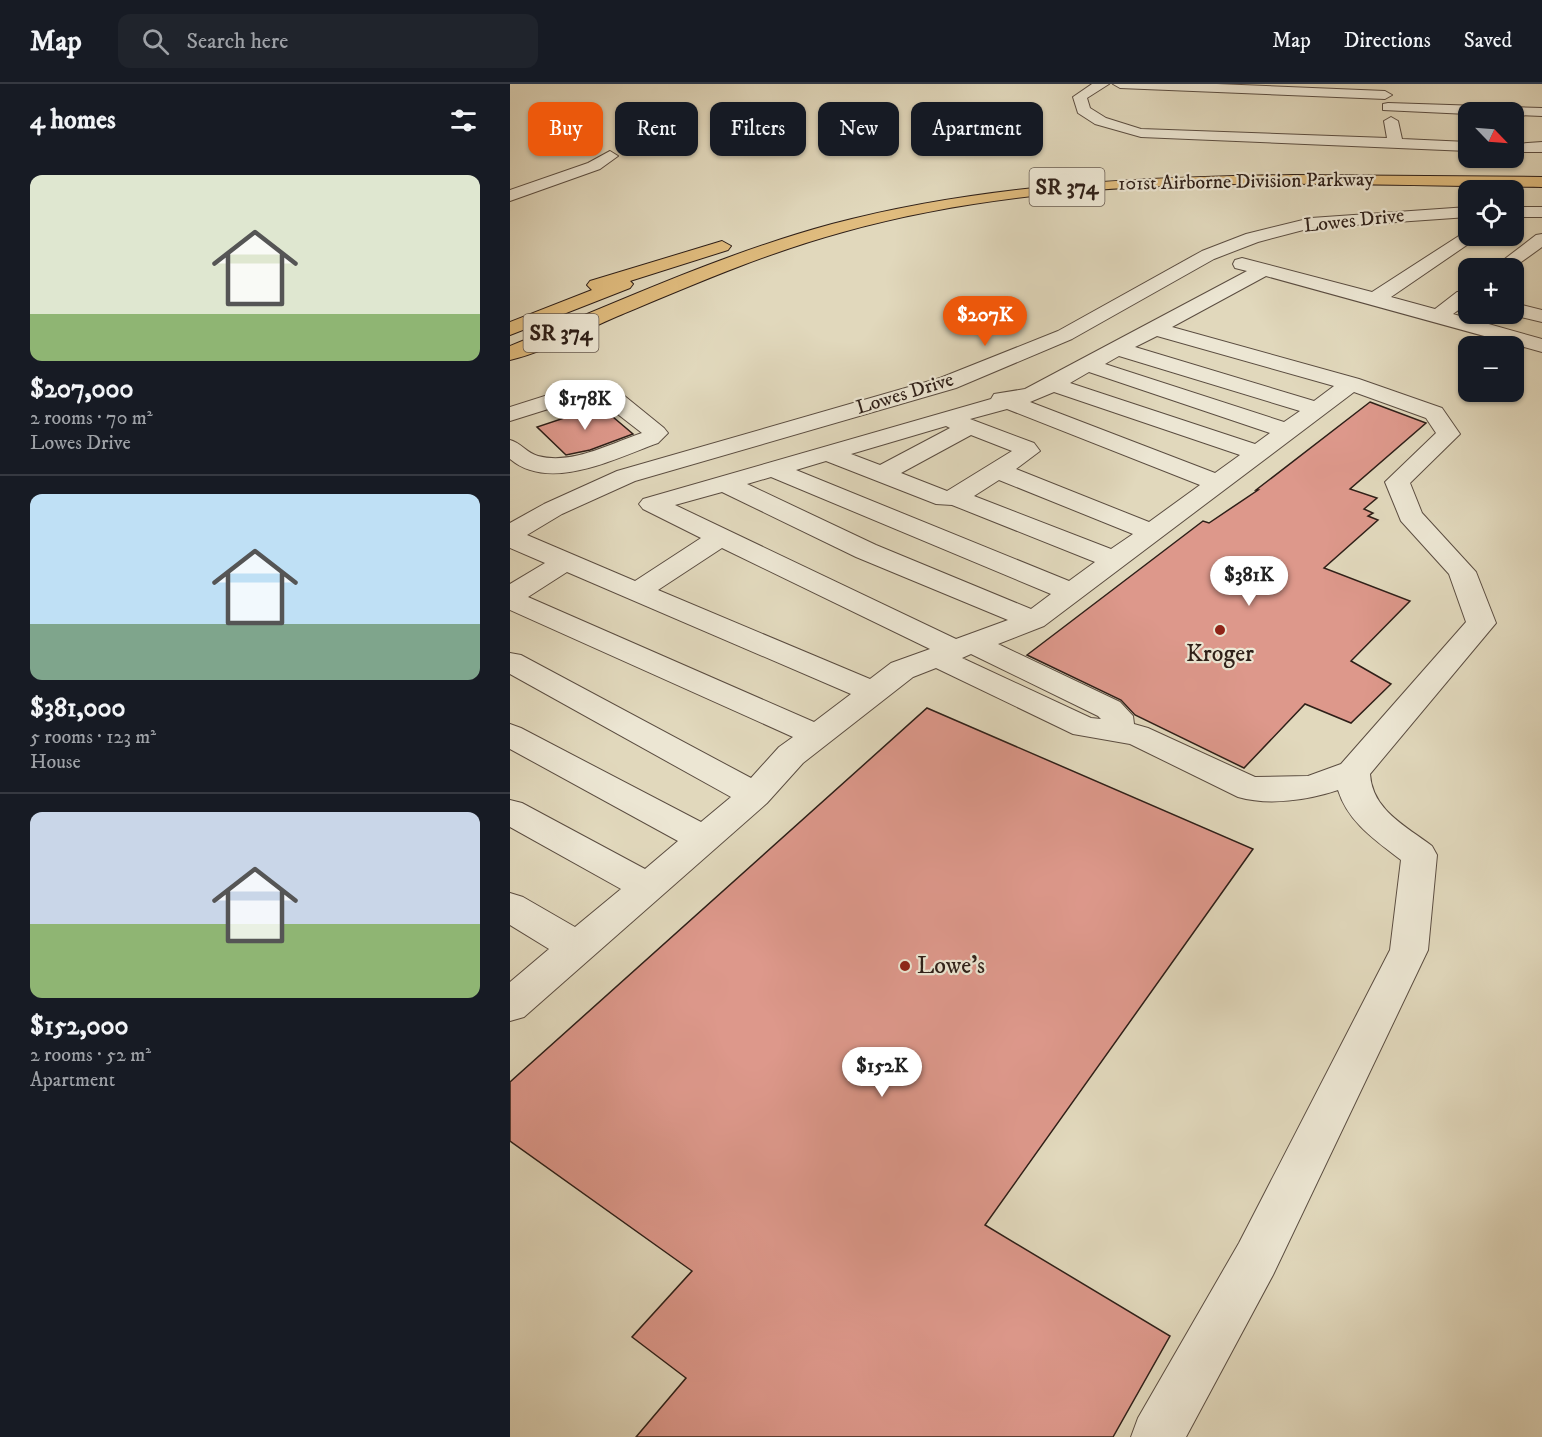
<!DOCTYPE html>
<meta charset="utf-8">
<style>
:root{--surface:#171b24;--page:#20242c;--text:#f1f3f6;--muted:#9ea1a6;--line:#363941;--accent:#ea580c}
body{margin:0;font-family:"IM FELL DW Pica",serif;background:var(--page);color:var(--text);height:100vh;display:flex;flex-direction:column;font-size:22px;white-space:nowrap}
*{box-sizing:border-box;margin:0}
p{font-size:20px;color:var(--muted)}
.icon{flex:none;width:33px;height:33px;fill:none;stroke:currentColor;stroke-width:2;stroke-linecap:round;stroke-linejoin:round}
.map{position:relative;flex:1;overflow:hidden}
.drawer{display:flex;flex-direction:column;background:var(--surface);width:510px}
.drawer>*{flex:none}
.banner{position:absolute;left:18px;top:18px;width:570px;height:54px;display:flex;gap:12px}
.needle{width:39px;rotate:115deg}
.fabs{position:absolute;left:948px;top:18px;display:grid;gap:12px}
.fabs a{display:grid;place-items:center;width:66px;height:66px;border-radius:12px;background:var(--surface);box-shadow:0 2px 4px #0004;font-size:30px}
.price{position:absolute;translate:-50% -51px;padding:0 14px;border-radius:21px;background:#fff;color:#222;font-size:20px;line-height:39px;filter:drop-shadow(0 2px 3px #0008)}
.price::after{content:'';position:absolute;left:50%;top:36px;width:18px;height:14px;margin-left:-9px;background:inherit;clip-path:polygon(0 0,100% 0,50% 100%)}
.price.on{background:var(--accent);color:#fff}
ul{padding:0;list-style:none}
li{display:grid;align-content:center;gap:12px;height:318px;padding:0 30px}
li+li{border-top:2px solid var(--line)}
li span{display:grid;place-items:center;height:186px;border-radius:12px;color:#555}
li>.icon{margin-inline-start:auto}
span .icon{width:108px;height:108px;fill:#fffc;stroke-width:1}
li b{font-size:26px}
h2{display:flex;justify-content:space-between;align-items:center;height:72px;padding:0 30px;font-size:26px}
.tag{padding:0 21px;border-radius:12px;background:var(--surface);box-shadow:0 2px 4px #0004;font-size:21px;line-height:54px}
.tag.on{background:var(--accent);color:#fff}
header{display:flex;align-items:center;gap:36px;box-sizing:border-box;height:84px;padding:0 30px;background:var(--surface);border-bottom:2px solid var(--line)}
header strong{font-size:28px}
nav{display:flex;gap:33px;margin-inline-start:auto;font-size:21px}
.search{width:420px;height:54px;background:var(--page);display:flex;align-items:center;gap:15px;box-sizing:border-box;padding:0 21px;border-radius:12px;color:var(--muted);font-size:22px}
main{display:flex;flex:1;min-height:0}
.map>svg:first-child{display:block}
.building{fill:#dd988b;stroke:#2e1f18;stroke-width:1.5}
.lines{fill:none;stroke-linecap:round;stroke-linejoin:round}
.minor-casing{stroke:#5b4d41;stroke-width:2}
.highway-casing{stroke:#2e1f18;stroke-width:2}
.minor{fill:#ece6d3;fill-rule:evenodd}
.highway{fill:#e0bc7e;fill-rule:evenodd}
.poi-dot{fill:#8f2418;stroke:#ece6d3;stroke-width:2}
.labels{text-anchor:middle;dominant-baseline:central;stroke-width:4.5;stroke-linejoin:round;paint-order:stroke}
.far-street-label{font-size:20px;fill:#2e1f18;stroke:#ece6d3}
.shield{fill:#ece6d3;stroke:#675b50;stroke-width:1.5}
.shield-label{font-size:22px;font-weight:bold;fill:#2e1f18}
.poi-label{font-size:24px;fill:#2e1f18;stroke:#ece6d3}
</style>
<header>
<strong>Map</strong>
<div class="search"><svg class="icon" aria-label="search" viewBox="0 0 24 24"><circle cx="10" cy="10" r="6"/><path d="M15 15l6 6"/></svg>Search here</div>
<nav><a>Map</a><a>Directions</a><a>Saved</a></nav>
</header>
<main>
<section class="drawer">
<h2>4 homes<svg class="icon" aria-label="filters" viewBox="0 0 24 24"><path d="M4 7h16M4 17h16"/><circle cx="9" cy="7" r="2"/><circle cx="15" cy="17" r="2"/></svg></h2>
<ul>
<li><span style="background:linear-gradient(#dfe7d0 75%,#8fb573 0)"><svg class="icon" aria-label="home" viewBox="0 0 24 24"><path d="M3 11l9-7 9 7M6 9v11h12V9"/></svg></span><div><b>$207,000</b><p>2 rooms · 70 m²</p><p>Lowes Drive</p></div></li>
<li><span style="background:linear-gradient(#bfe0f5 70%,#7fa58c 0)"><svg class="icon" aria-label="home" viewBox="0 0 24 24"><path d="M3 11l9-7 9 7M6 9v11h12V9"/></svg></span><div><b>$381,000</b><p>5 rooms · 123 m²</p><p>House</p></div></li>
<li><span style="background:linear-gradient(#c9d6e8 60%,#8fb573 0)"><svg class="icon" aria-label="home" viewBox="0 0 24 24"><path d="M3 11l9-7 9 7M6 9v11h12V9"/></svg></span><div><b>$152,000</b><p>2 rooms · 52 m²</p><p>Apartment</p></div></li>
</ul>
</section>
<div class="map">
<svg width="1032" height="1353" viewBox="0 0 1032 1353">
<rect width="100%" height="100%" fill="#e1d8bc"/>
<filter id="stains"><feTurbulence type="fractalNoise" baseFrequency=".00333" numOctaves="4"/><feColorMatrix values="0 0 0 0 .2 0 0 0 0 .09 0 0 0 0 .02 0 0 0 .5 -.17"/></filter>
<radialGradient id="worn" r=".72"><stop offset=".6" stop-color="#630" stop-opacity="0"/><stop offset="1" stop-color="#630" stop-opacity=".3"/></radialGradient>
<g class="building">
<polygon points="860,318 916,339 840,405 867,414 854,425 863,429 858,432 868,436 814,484 900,517 841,577 881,600 841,639 795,620 734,684 625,631 611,616 517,571 693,437 699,439 748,406 746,406"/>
<polygon points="90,322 123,350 80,366 56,371 27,343"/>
<polygon points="417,624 743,765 475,1141 660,1252 603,1353 126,1353 176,1294 122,1253 182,1187 0,1057 0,998"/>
</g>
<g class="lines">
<g class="minor-casing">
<g id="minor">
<polygon points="582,0 599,0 577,14 580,24 596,34 631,45 877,54 874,37 881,33 888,37 892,55 958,58 958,67 631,53 585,40 568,29 563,13"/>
<polygon points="603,0 707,0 875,7 882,11 875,15 610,4"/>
<polygon points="878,19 1032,24 1032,32 1004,31 1004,28 958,30 873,26 873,20"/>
<polygon points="1032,58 1032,68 1004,68 1004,60"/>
<polygon points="100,67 108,72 90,85 0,117 0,106 78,79"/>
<path d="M958 123V133L801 144 748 158 704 175 562 255 446 304 125 397 52 430 17 451 125 497 191 454 133 425 129 420 133 415 481 315 484 310 515 305 737 187 725 184 723 180 725 176 732 174 862 208 955 148 958 147V152H970L881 213 925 225 947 208 958 207V219L943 230 1032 255V268L756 192 662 243 849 295 932 324 950 350 900 399 912 429 966 488 986 539 860 690C862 726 896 742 922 762L927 771 918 866 763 1191 676 1353H621L628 1334 729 1159 880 866 891 776C865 756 838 738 828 706 798 716 759 722 728 713L620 660 563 650 426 584 403 593 293 679 257 719 14 933 0 937V898L39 865 0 841V809L13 813 65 843 111 805 0 743V716L12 719 135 785 168 757 0 665V640L11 644 191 738 221 713 0 590V569L11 571 241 694 269 663 283 653 0 526V500L35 479 0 464V439L34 420 107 387 430 294 548 247 692 167 736 150 801 134ZM647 252 824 302 804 317 625 263ZM609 272 790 327 774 338 595 280ZM579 288 760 349 745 360 560 299ZM544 308 730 371 705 389 520 318ZM844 308 916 334 926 349 875 398 891 437 939 490 956 538 831 680 798 692 745 693 638 644 624 640 623 632 610 618 488 560 534 542ZM497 325 690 401 639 438 506 385 530 367 524 359 460 335ZM436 342 440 344 370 381 341 370ZM461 351 502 367 437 407 391 389ZM316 377 426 420 442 421 585 478 559 497 286 386ZM261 393 541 510 521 525 366 461 237 400ZM489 396 623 450 601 465 464 412ZM212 408 346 473 498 536 446 555 165 421ZM212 464 420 565 381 579 360 595 148 506ZM57 488 341 610 304 638 18 513ZM461 570 588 632 591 635 581 634 452 574Z"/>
<rect x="1004" y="123" width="28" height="10"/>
<polygon points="1032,150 1032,163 1003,184 983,184 1026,151"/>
<polygon points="1004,219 1032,226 1032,238 998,230 1004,230"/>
<path d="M82 297 101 301 154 344 158 349 148 359C106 374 40 409 0 375V356C11 359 17 369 28 372 62 381 99 360 132 349L83 311 0 337V323Z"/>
</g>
</g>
<g class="highway-casing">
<g id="highway">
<path d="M784 91 1032 93V103C800 101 558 85 333 148 256 169 182 201 108 232 73 247 37 267 0 276V262C106 219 211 170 322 140 473 100 628 93 784 91Z"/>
<polygon points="212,157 221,162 218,166 120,197 123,200 120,204 0,251 0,238 82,206 77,201 80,197"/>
</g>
</g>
<use href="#minor" class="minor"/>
<use href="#highway" class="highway"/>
</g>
<g class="poi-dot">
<circle cx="710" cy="546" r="6"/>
<circle cx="395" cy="882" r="6"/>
</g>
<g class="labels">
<g class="far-street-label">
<text transform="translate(736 98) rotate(-1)">101st Airborne Division Parkway</text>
<text transform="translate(844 137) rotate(-6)">Lowes Drive</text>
<text transform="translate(395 310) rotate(-17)">Lowes Drive</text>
</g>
<g class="shield">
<rect x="519.5" y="84" width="75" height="38" rx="4.5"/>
<rect x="13.5" y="230" width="75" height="38" rx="4.5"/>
</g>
<g class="shield-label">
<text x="557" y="103">SR 374</text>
<text x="51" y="249">SR 374</text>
</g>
<g class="poi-label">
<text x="710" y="570">Kroger</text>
<text x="407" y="882" text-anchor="start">Lowe's</text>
</g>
</g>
<rect width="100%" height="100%" filter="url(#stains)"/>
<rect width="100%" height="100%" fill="url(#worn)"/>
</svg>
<div class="fabs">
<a><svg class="needle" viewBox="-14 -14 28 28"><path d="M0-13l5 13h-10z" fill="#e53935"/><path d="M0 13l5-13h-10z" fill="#9ea1a6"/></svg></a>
<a><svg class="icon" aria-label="locate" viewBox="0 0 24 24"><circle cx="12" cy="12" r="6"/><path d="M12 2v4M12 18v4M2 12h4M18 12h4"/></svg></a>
<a>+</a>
<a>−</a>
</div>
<b class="price on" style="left:475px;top:263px">$207K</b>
<b class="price" style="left:75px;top:347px">$178K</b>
<b class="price" style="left:739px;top:523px">$381K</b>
<b class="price" style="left:372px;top:1014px">$152K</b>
<div class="banner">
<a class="tag on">Buy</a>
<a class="tag">Rent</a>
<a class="tag">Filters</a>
<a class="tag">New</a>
<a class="tag">Apartment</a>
</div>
</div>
</main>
